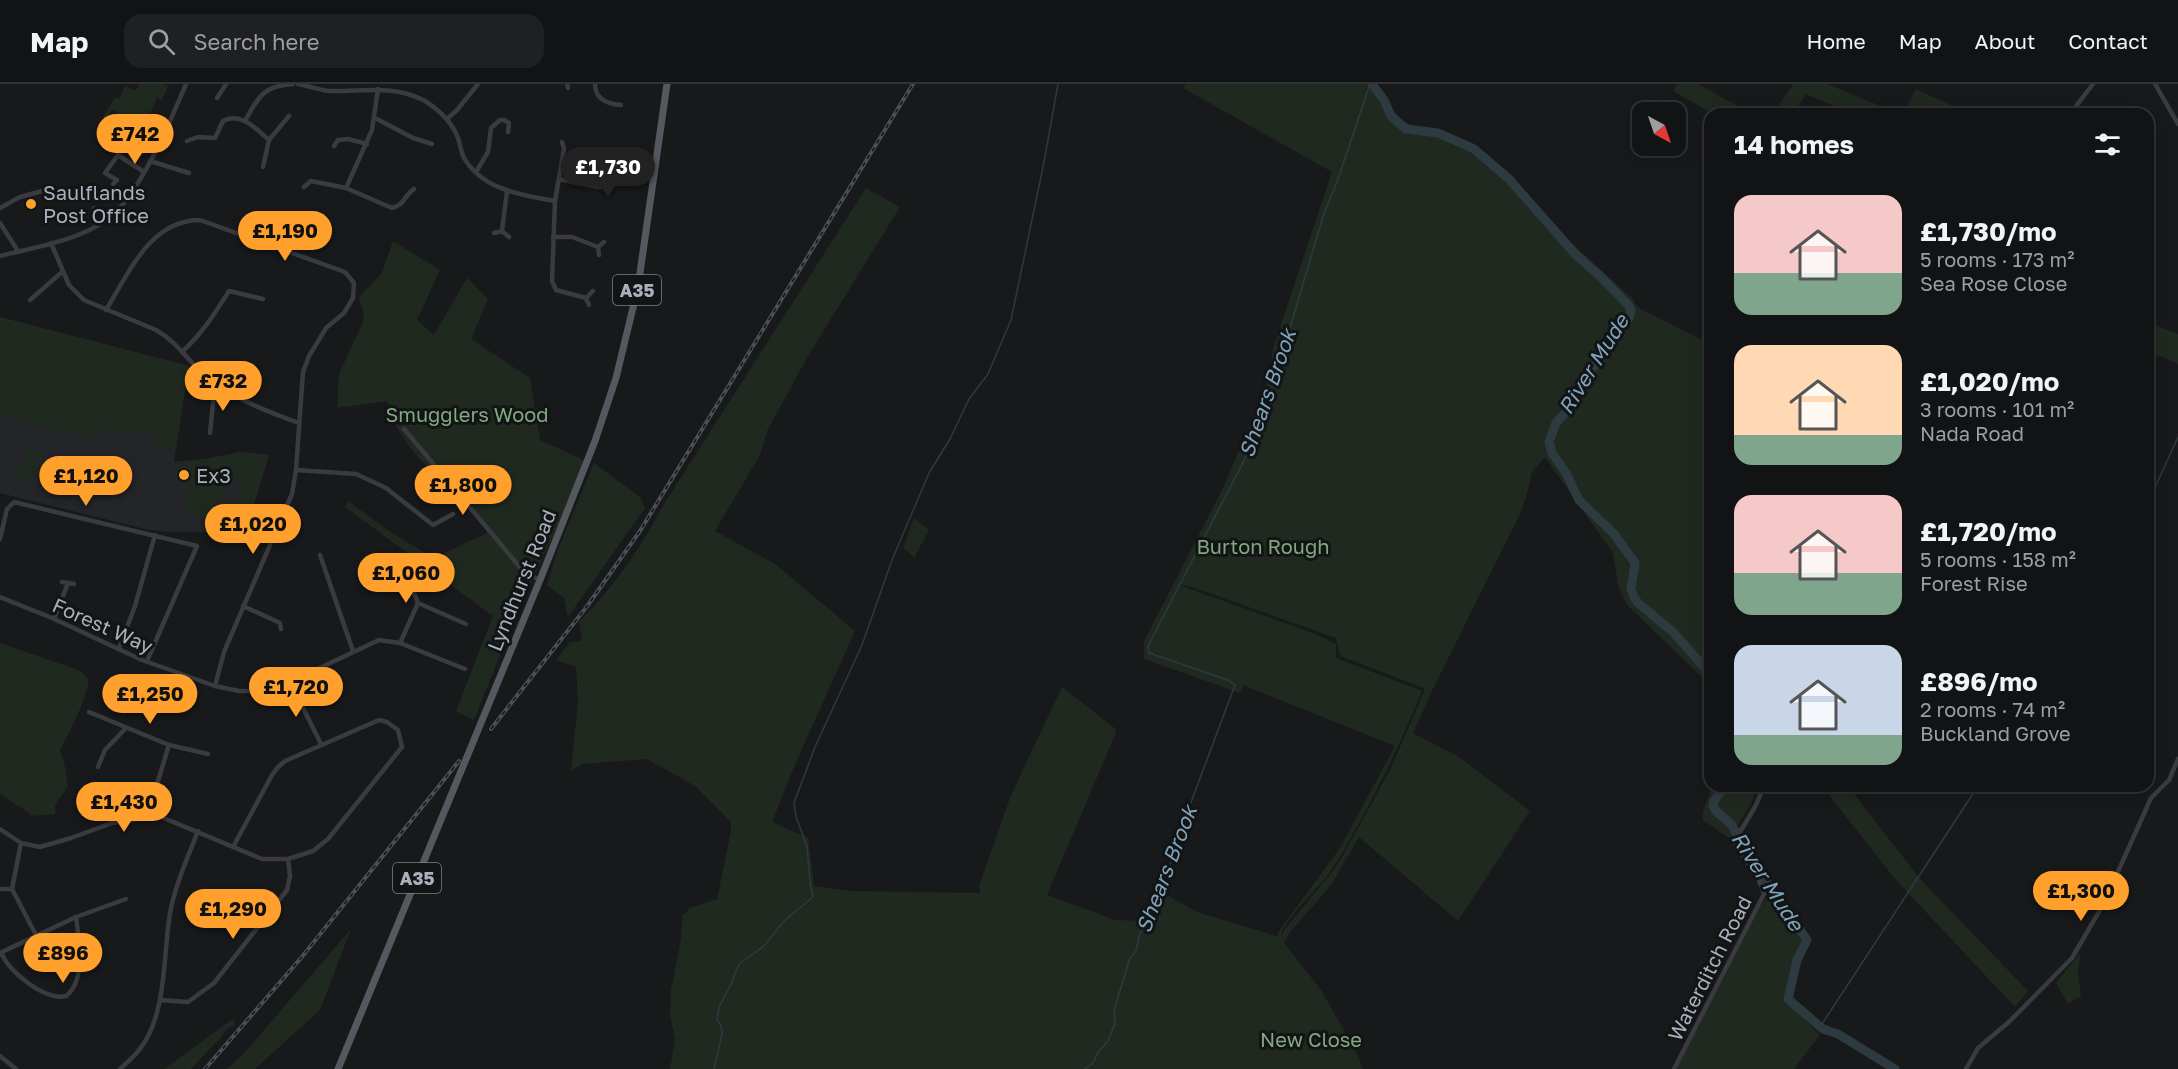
<!DOCTYPE html>
<meta charset="utf-8">
<style>
:root{--surface:#121314;--page:#1f2022;--text:#f1f3f6;--muted:#9c9ea0;--line:#313234;--accent:#ffa02c}
body{margin:0;font-family:"Golos Text",sans-serif;background:var(--page);color:var(--text);height:100vh;display:flex;flex-direction:column;font-size:22px;white-space:nowrap}
*{box-sizing:border-box;margin:0}
p{font-size:20px;color:var(--muted)}
.icon{flex:none;width:33px;height:33px;fill:none;stroke:currentColor;stroke-width:2;stroke-linecap:round;stroke-linejoin:round}
.map{position:relative;flex:1;overflow:hidden}
.sheet{position:absolute;left:1704px;top:24px;width:450px;height:684px;display:flex;flex-direction:column;background:var(--surface);border-radius:18px;box-shadow:0 3px 15px #0003,0 0 0 2px var(--line)}
.sheet>*{flex:none}
.needle{width:39px;rotate:140deg}
.buttons{position:absolute;left:1632px;top:18px;display:grid;gap:12px}
.buttons a{display:grid;place-items:center;width:54px;height:54px;border-radius:12px;background:var(--surface);box-shadow:0 3px 15px #0003,0 0 0 2px var(--line);font-size:30px}
.price{position:absolute;translate:-50% -51px;padding:0 14px;border-radius:21px;background:var(--accent);color:#111;font-size:20px;line-height:39px;filter:drop-shadow(0 2px 3px #0008)}
.price::after{content:'';position:absolute;left:50%;top:36px;width:18px;height:14px;margin-left:-9px;background:inherit;clip-path:polygon(0 0,100% 0,50% 100%)}
.price.selected{background:#222;color:#fff}
ul{padding:0;list-style:none}
li{display:flex;align-items:center;gap:18px;height:150px;padding:0 30px}
li span{display:grid;place-items:center;flex:none;width:168px;height:120px;border-radius:18px;color:#555}
li>.icon{margin-inline-start:auto}
span .icon{width:72px;height:72px;fill:#fffc;stroke-width:1}
li b{font-size:26px}
h2{display:flex;justify-content:space-between;align-items:center;height:72px;padding:0 30px;font-size:26px}
header{display:flex;align-items:center;gap:36px;box-sizing:border-box;height:84px;padding:0 30px;background:var(--surface);border-bottom:2px solid var(--line)}
header strong{font-size:28px}
nav{display:flex;gap:33px;margin-inline-start:auto;font-size:21px}
.search{width:420px;height:54px;background:var(--page);display:flex;align-items:center;gap:15px;box-sizing:border-box;padding:0 21px;border-radius:18px;color:var(--muted);font-size:22px}
.map>svg:first-child{display:block}
.built{fill:#242528}
.green{fill:#202920;fill-rule:evenodd}
.lines{fill:none;stroke-linecap:round;stroke-linejoin:round}
.stream{stroke:#2d3a40;stroke-width:1.5}
.river{stroke:#2d3a40;stroke-width:9}
.minor{stroke:#393b40;stroke-width:4.5}
.primary{stroke:#55585f;stroke-width:7}
.rail-casing{stroke:#4c4f55;stroke-width:4}
.rail{stroke:#131416;stroke-width:1.5;stroke-dasharray:4.5;stroke-linecap:butt}
.poi-dot{fill:#ffa02c;stroke:#131416;stroke-width:2}
.labels{text-anchor:middle;dominant-baseline:central;stroke-width:6;stroke-linejoin:round;paint-order:stroke}
.shield{fill:#131416;stroke:#7d828a;stroke-width:1.5}
.shield-label{font-size:18px;font-weight:bold;fill:#aab1bc}
.poi-label{font-size:20px;fill:#aab1bc;stroke:#131416;text-anchor:start}
.park-label{font-size:20px;fill:#81a87f;stroke:#131416}
.street-label{font-size:20px;fill:#aab1bc;stroke:#131416}
.water-label{font-size:21px;font-style:italic;fill:#7ea4b9;stroke:#131416}
</style>
<header>
<strong>Map</strong>
<div class="search"><svg class="icon" aria-label="search" viewBox="0 0 24 24"><circle cx="10" cy="10" r="6"/><path d="M15 15l6 6"/></svg>Search here</div>
<nav><a>Home</a><a>Map</a><a>About</a><a>Contact</a></nav>
</header>
<div class="map">
<svg width="2178" height="985" viewBox="0 0 2178 985">
<rect width="100%" height="100%" fill="#18191b"/>
<polygon class="built" points="0,233 189,282 174,378 204,375 241,368 269,371 247,443 273,443 271,448 172,448 149,446 0,409"/>
<g class="green">
<polygon points="139,0 163,0 168,2 162,16 157,14 144,45 112,26 107,34 102,35 115,13 119,15 125,2 136,7"/>
<path d="M1186 0H1376L1400 36 1418 44 1441 45 1473 59 1503 86 1579 166 1633 215 1637 223 1710 260V400L1703 416 1710 419V601L1627 521 1619 505 1613 469 1545 373 1532 388 1526 414 1519 432 1433 605 1413 649 1459 673 1530 727 1458 837 1359 753 1331 801 1290 848 1284 859 1321 906 1356 968 1363 985H670L675 955 670 931 671 906 681 854 682 832 690 824 717 815 731 747V738L695 702 647 675 582 680 571 687 578 619 576 583 556 576 570 558 582 557 579 538C613 504 642 462 664 420L866 104 900 123 808 272 767 347 760 371 715 447 775 480 855 547 794 683 772 738 808 754 814 802 851 807 981 809 979 802 1011 711 1062 603 1117 646 1047 811 1115 836 1145 837 1158 807 1156 815 1160 807 1197 828 1277 852 1279 847 1340 764 1395 662 1243 601 1240 609 1144 575V557L1222 406 1268 298 1273 264 1332 88 1183 4ZM1179 501 1189 502 1336 554 1340 572 1424 604V608L1390 686 1342 773 1333 787 1285 845 1281 853C1280 841 1317 805 1327 792 1339 777 1348 758 1358 741 1382 698 1403 653 1422 607L1336 574V560L1313 549Z"/>
<polygon points="1677,0 1698,0 1752,30 1713,30 1673,7"/>
<polygon points="1793,0 1827,0 1900,30 1854,30 1806,10 1793,30 1773,30"/>
<polygon points="1916,5 1970,30 1926,30 1908,21"/>
<path d="M393 157 440 186 417 236 434 251 467 194 488 215 471 255 530 294 540 356 584 376 558 441 516 531 474 636 456 627 493 532 345 423 348 417 389 447 434 474 491 447C461 403 400 376 389 320L386 317 337 324 339 290 363 238 364 231 359 213 382 189Z"/>
<polygon points="0,233 189,282 175,367 156,363 158,352 133,348 128,351 100,346 93,350 92,354 27,340 22,335 0,330"/>
<polygon points="2148,238 2178,250 2178,280 2148,267"/>
<polygon points="27,365 44,369 42,376 71,381 67,397 39,390 38,392 30,390 28,397 19,395 20,391 15,386 23,378"/>
<polygon points="241,368 269,371 247,443 273,443 271,448 230,448 240,396 228,394 221,436 184,430 190,388 173,387 174,378 204,375"/>
<polygon points="594,379 641,414 645,424 568,533 564,514 547,501 557,468"/>
<polygon points="914,434 929,446 914,474 903,463"/>
<path d="M0 559 81 587 89 596C84 620 72 644 60 666L64 677 68 702 55 721V730L30 732 31 730 0 710Z"/>
<polygon points="1712,702 1758,702 1751,719 1730,755 1703,736 1703,728"/>
<polygon points="1822,702 1848,702 1920,795 2028,907 2015,923 1896,796"/>
<polygon points="1770,808 1803,856 1791,882 1784,914 1820,951 1794,985 1676,985 1757,827"/>
<polygon points="351,845 320,926 255,985 227,985 246,967"/>
<polygon points="2081,868 2078,887 2081,912 2068,920 2056,899"/>
<polygon points="233,935 235,940 226,946 222,952 191,985 164,985"/>
</g>
<g class="lines">
<g class="stream">
<polyline points="2148,419 2178,353"/>
<polyline points="1820,943 1978,702"/>
<polyline points="714,985 722,950 721,941 717,936 719,923 730,902 739,880 764,862 784,837 813,813 810,799 807,762 796,733 794,719 815,663 862,561 892,476 929,389 950,355 969,315 988,290 1011,236 1044,78 1058,0"/>
<polyline points="1085,985 1093,979 1098,968 1108,957 1115,939 1114,926 1130,874 1136,867 1139,852 1162,801 1180,754 1184,737 1235,601 1228,596 1149,569 1148,562 1251,363 1269,316 1280,266 1288,251 1324,129 1337,98 1370,0"/>
</g>
<g class="river">
<polyline points="1372,0 1384,16 1391,32 1406,45 1438,49 1474,65 1509,95 1575,170 1600,192 1629,222 1631,227 1629,234 1603,272 1590,287 1585,299 1566,328 1556,339 1549,358 1552,369 1566,389 1579,416 1614,450 1635,479 1631,505 1634,513 1638,519 1673,548 1710,590"/>
<polyline points="1725,702 1714,717 1713,722 1716,727 1731,740 1751,775 1807,856 1797,876 1788,915 1823,945 1838,950 1895,985"/>
</g>
<g class="minor">
<path d="M298 0C308 2 319 6 329 7 363 8 394 0 425 17 439 26 452 38 458 54 460 60 461 66 463 72 481 106 522 111 555 117"/>
<polyline points="567,0 568,4"/>
<path d="M595 0C595 15 607 20 621 21"/>
<polyline points="2155,0 2178,40"/>
<polyline points="217,14 226,0"/>
<polyline points="2070,30 2093,0"/>
<polyline points="375,34 413,54 432,60"/>
<polyline points="447,35 457,26 478,0"/>
<path d="M245 37C259 12 263 2 293 0"/>
<path d="M187 57 198 53 215 54 223 37C241 27 257 46 269 56L289 32"/>
<polyline points="562,58 564,65 555,117 552,197 556,206 586,214"/>
<polyline points="334,62 338,56 348,55 367,60"/>
<polyline points="610,76 620,77"/>
<polyline points="150,77 189,89"/>
<polyline points="263,83 269,56"/>
<polyline points="476,88 488,68 491,44 500,36 504,36 509,39 508,48"/>
<polyline points="559,95 598,103 607,102 609,97 611,67"/>
<polyline points="113,100 117,96 105,89 118,71 144,88"/>
<path d="M304 103 311 97 346 104 392 124C406 120 403 112 414 105"/>
<polyline points="346,104 372,46 378,5"/>
<polyline points="0,124 20,113 46,106"/>
<polyline points="94,124 96,142"/>
<polyline points="0,139 18,167"/>
<polyline points="502,147 507,107"/>
<polyline points="494,149 502,147 509,153"/>
<polyline points="553,153 572,153 598,163"/>
<path d="M51 159 69 201 84 216 156 246C174 256 186 273 200 287 229 313 263 326 299 339"/>
<polyline points="599,171 598,163 604,158"/>
<path d="M0 172C35 163 78 157 108 135 139 112 171 36 186 0"/>
<polyline points="30,216 62,188"/>
<polyline points="589,221 586,214 593,207"/>
<path d="M106 226C129 189 150 136 200 136L345 188 354 199 353 214 344 229 326 244 309 272 303 288 296 386 292 410 224 568 215 602"/>
<path d="M182 268C202 250 215 229 229 207L263 215"/>
<polyline points="404,345 524,488 540,496"/>
<polyline points="210,349 214,310 217,301"/>
<polyline points="296,386 356,390 386,404 433,441 453,430"/>
<polyline points="0,455 7,425 14,418 197,462 147,577"/>
<polyline points="320,471 353,567"/>
<polyline points="379,493 414,509 418,519 400,559"/>
<polyline points="62,498 74,500"/>
<polyline points="0,513 52,534 142,576 215,602 239,607 266,607 290,598 379,556 400,559 465,585"/>
<polyline points="418,519 466,540"/>
<polyline points="243,522 280,539 281,545"/>
<polyline points="54,535 68,499"/>
<polyline points="119,564 135,522 155,451"/>
<polyline points="290,598 321,660"/>
<polyline points="89,628 169,661 208,670"/>
<polyline points="98,683 105,666 126,644"/>
<polyline points="159,732 154,710 169,661"/>
<polyline points="0,745 21,759 40,763 71,754 112,739 159,732 262,775 288,775 313,767 328,755 402,663 398,646 387,638 379,636 285,677 278,683 272,691 233,763"/>
<polyline points="21,759 12,805 36,851"/>
<polyline points="0,805 12,805"/>
<polyline points="0,869 76,833 126,815"/>
<path d="M1 869C10 888 44 917 66 912 86 897 79 856 76 833"/>
<polyline points="160,916 188,918 214,899 287,806 290,792 288,775"/>
<polyline points="0,972 16,985"/>
<path d="M120 985C126 979 134 973 139 966 167 933 163 870 170 829 175 801 188 773 198 747"/>
<polyline points="1674,985 1764,810 1758,794 1734,758 1755,723 1764,702"/>
<polyline points="1966,985 1978,964 2010,937 2072,874 2104,819 2151,714 2169,696 2178,675"/>
</g>
<polyline class="primary" points="338,985 540,496 595,357 616,294 638,203 667,0"/>
<g class="rail-casing">
<g id="rail">
<polyline points="491,645 588,521 640,447 913,0"/>
<polyline points="205,985 301,874 459,677"/>
</g>
</g>
<use href="#rail" class="rail"/>
</g>
<g class="poi-dot">
<circle cx="31" cy="120" r="6"/>
<circle cx="184" cy="391" r="6"/>
</g>
<g class="labels">
<g class="shield">
<rect x="613" y="191" width="48" height="30" rx="4.5"/>
<rect x="393" y="779" width="48" height="30" rx="4.5"/>
</g>
<g class="shield-label">
<text x="637" y="206">A35</text>
<text x="417" y="794">A35</text>
</g>
<g class="poi-label">
<text x="43" y="108">Saulflands<tspan x="43" dy="23">Post Office</tspan></text>
<text x="196" y="391">Ex3</text>
</g>
<g class="park-label">
<text x="467" y="330">Smugglers Wood</text>
<text x="1263" y="462">Burton Rough</text>
<text x="1311" y="955">New Close</text>
</g>
<g class="street-label">
<text transform="translate(521 496) rotate(-68)">Lyndhurst Road</text>
<text transform="translate(103 541) rotate(24)">Forest Way</text>
<text transform="translate(1709 884) rotate(-63)">Waterditch Road</text>
</g>
<g class="water-label">
<text transform="translate(1593 280) rotate(-58)">River Mude</text>
<text transform="translate(1267 309) rotate(-71)">Shears Brook</text>
<text transform="translate(1166 785) rotate(-69)">Shears Brook</text>
<text transform="translate(1768 797) rotate(57)">River Mude</text>
</g>
</g>
</svg>
<div class="buttons">
<a><svg class="needle" viewBox="-14 -14 28 28"><path d="M0-13l5 13h-10z" fill="#e53935"/><path d="M0 13l5-13h-10z" fill="#9c9ea0"/></svg></a>
</div>
<b class="price" style="left:135px;top:81px">£742</b>
<b class="price selected" style="left:608px;top:114px">£1,730</b>
<b class="price" style="left:285px;top:178px">£1,190</b>
<b class="price" style="left:223px;top:328px">£732</b>
<b class="price" style="left:86px;top:423px">£1,120</b>
<b class="price" style="left:463px;top:432px">£1,800</b>
<b class="price" style="left:253px;top:471px">£1,020</b>
<b class="price" style="left:406px;top:520px">£1,060</b>
<b class="price" style="left:296px;top:634px">£1,720</b>
<b class="price" style="left:150px;top:641px">£1,250</b>
<b class="price" style="left:124px;top:749px">£1,430</b>
<b class="price" style="left:2081px;top:838px">£1,300</b>
<b class="price" style="left:233px;top:856px">£1,290</b>
<b class="price" style="left:63px;top:900px">£896</b>
<section class="sheet">
<h2>14 homes<svg class="icon" aria-label="filters" viewBox="0 0 24 24"><path d="M4 7h16M4 17h16"/><circle cx="9" cy="7" r="2"/><circle cx="15" cy="17" r="2"/></svg></h2>
<ul>
<li><span style="background:linear-gradient(#f6c9c9 65%,#7fa58c 0)"><svg class="icon" aria-label="home" viewBox="0 0 24 24"><path d="M3 11l9-7 9 7M6 9v11h12V9"/></svg></span><div><b>£1,730/mo</b><p>5 rooms · 173 m²</p><p>Sea Rose Close</p></div></li>
<li><span style="background:linear-gradient(#ffd9b3 75%,#7fa58c 0)"><svg class="icon" aria-label="home" viewBox="0 0 24 24"><path d="M3 11l9-7 9 7M6 9v11h12V9"/></svg></span><div><b>£1,020/mo</b><p>3 rooms · 101 m²</p><p>Nada Road</p></div></li>
<li><span style="background:linear-gradient(#f6c9c9 65%,#7fa58c 0)"><svg class="icon" aria-label="home" viewBox="0 0 24 24"><path d="M3 11l9-7 9 7M6 9v11h12V9"/></svg></span><div><b>£1,720/mo</b><p>5 rooms · 158 m²</p><p>Forest Rise</p></div></li>
<li><span style="background:linear-gradient(#c9d6e8 75%,#7fa58c 0)"><svg class="icon" aria-label="home" viewBox="0 0 24 24"><path d="M3 11l9-7 9 7M6 9v11h12V9"/></svg></span><div><b>£896/mo</b><p>2 rooms · 74 m²</p><p>Buckland Grove</p></div></li>
</ul>
</section>
</div>
